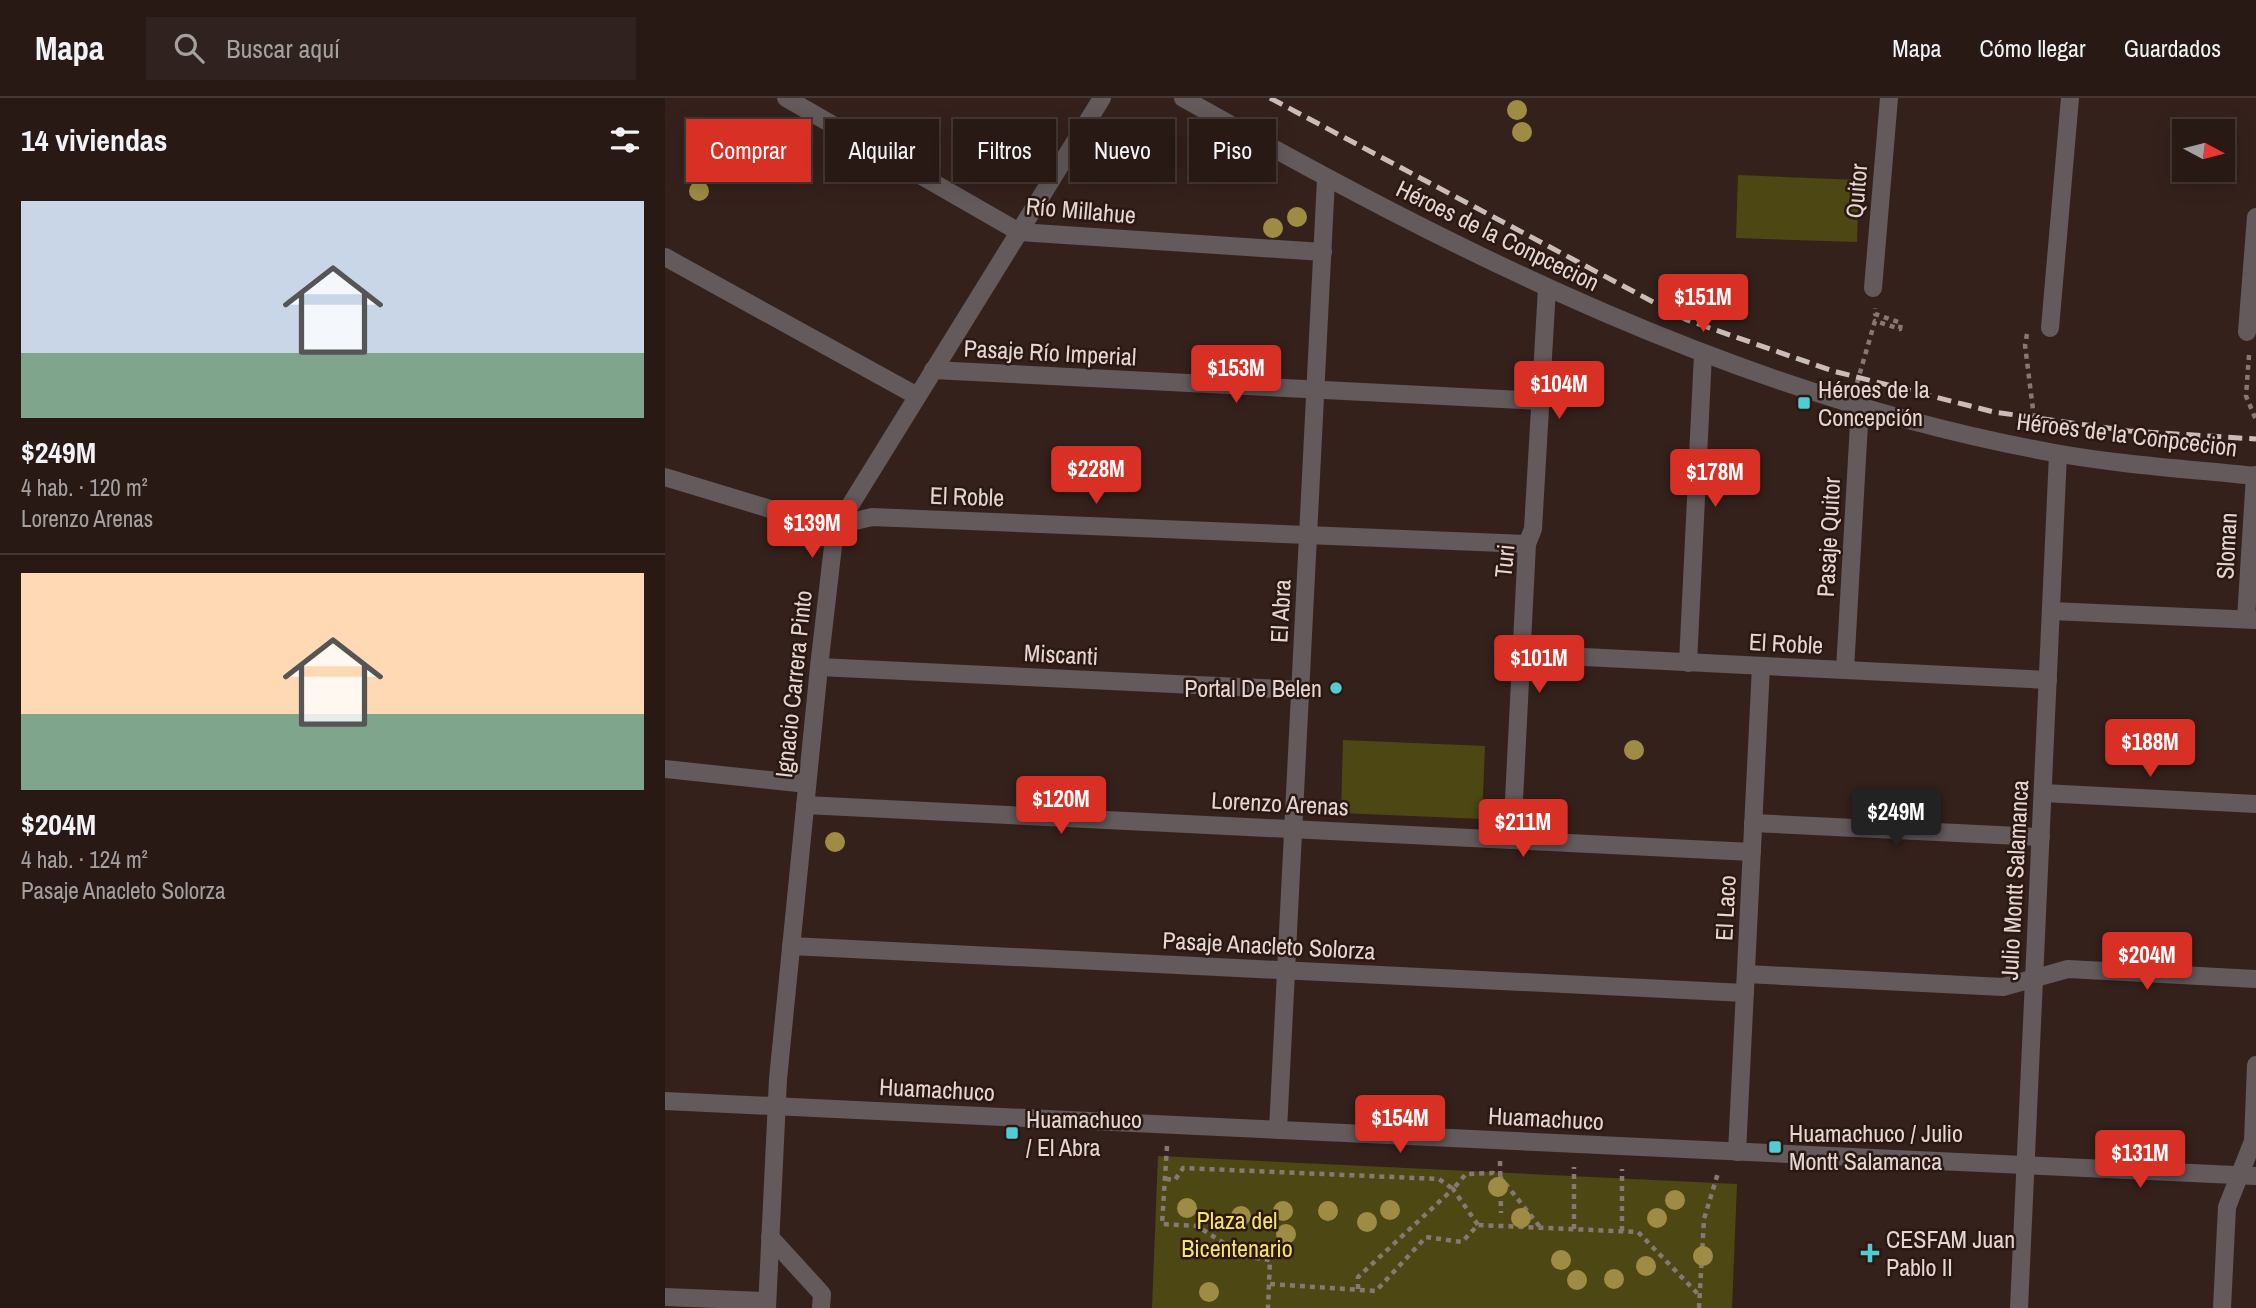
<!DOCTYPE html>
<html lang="es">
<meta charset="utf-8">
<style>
:root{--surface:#281915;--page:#30221e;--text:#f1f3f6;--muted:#a5a0a0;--line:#443834;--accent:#d93025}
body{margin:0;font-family:"Archivo Narrow",sans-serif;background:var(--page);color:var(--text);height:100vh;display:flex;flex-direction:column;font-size:26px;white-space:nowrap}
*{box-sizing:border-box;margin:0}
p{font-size:23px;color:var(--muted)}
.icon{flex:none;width:38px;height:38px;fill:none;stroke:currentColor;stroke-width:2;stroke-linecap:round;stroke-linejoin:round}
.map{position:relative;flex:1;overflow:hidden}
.details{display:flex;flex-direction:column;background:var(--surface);width:665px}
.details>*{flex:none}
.hud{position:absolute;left:21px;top:21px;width:665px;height:63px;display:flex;gap:14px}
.needle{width:46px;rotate:97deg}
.controls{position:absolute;left:1507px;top:21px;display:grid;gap:14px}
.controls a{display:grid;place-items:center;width:63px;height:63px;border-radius:0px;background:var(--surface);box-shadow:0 4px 18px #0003,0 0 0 2px var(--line);font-size:35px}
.price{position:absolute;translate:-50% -60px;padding:0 16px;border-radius:7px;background:var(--accent);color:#fff;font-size:23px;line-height:46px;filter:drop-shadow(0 2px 4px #0008)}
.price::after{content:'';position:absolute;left:50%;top:42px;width:21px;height:16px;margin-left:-10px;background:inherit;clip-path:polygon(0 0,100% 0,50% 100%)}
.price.active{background:#222;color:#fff}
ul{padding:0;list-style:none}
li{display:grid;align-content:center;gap:14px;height:371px;padding:0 21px}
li+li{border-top:2px solid var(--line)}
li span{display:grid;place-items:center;height:217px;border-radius:0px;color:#555}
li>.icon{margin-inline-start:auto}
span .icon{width:126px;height:126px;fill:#fffc;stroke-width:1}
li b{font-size:30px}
h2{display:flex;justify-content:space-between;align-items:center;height:84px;padding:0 21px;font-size:30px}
.tag{padding:0 24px;border-radius:0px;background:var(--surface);box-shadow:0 4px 18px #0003,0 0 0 2px var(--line);font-size:24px;line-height:63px}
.tag.active{background:var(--accent);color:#fff}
header{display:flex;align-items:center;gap:42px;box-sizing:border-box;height:98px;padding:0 35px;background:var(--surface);border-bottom:2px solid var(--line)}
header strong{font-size:33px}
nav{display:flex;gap:38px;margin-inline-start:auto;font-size:24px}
.search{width:490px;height:63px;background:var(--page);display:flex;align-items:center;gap:18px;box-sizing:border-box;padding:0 24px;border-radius:0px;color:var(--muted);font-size:26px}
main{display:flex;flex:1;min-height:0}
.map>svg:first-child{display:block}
.green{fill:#4d4714}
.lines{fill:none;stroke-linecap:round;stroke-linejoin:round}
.path{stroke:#887773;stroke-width:4.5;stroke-dasharray:5 5;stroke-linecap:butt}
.minor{stroke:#645a5c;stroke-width:18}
.rail{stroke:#cabcb8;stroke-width:5;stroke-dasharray:14 7;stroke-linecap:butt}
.tree{fill:#9f8c44}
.poi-dot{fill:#51ccd4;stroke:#2b1813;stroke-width:2.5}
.labels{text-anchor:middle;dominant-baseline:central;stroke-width:5;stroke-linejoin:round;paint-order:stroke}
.street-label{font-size:24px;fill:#e4d7d3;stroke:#2b1813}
.poi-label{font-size:24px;fill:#e4d7d3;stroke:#2b1813;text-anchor:start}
.park-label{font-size:24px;fill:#f5e465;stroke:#2b1813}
</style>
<header>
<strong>Mapa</strong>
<div class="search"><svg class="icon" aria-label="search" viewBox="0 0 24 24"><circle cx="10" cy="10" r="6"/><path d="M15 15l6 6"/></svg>Buscar aquí</div>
<nav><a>Mapa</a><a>Cómo llegar</a><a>Guardados</a></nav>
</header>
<main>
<section class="details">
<h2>14 viviendas<svg class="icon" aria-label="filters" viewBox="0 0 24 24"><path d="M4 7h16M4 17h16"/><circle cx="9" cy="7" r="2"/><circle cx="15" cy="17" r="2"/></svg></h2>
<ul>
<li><span style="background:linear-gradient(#c9d6e8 70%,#7fa58c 0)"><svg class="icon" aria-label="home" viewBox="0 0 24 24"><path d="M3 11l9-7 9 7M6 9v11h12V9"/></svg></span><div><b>$249M</b><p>4 hab. · 120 m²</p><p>Lorenzo Arenas</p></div></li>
<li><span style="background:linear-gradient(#ffd9b3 65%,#7fa58c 0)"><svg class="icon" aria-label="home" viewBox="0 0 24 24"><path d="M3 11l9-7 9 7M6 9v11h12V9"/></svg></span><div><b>$204M</b><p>4 hab. · 124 m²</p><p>Pasaje Anacleto Solorza</p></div></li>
</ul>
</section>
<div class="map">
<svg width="1591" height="1210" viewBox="0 0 1591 1210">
<rect width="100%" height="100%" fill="#35211c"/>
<g class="green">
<polygon points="1073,77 1194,82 1192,144 1071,140"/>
<polygon points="678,642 820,648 817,721 676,715"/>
<polygon points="493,1058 1072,1086 1067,1210 487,1210"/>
</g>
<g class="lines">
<g class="path">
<polyline points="1362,236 1360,247 1370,328"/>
<polyline points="1584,257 1581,298 1591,322"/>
<polyline points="1192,285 1210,223 1235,231 1236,225 1210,216 1210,210"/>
<polyline points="502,1048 497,1126 532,1128 579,1158 605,1162 603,1210"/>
<polyline points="835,1063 836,1115"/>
<polyline points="501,1081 510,1082 518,1070 774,1081 788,1091 801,1076 828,1075 836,1080 875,1129"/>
<polyline points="909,1131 909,1069"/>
<polyline points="957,1133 957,1071"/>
<polyline points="605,1186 711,1193 761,1139 797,1144 813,1127 973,1134 1035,1198"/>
<polyline points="693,1191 693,1179 788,1091 813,1127"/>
<polyline points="1034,1210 1039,1121 1053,1075"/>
</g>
<g class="minor">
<polyline points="121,0 354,134 658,154"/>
<path d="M518 0C792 155 1077 299 1390 355 1457 367 1524 371 1591 378"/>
<polyline points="0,159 252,298"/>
<polyline points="1208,190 1224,0"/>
<polyline points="1385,230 1405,0"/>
<polyline points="1582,234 1591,119"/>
<polyline points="268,272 876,303"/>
<polyline points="0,379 148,424 173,427 207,419 862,446"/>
<polyline points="1386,513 1591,522"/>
<polyline points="1581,521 1590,377"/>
<polyline points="857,556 1383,582"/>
<polyline points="1023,565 1038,256"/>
<polyline points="154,569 636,592"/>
<polyline points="1180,572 1195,308"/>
<polyline points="0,671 142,686"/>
<polyline points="1378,695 1591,706"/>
<polyline points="140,707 1087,754"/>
<polyline points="1088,725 1376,739"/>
<polyline points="847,741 862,446 868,431 882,190"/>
<polyline points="126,848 1080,895"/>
<polyline points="1081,876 1338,889 1403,871 1591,881"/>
<polyline points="0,1003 1591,1078"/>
<polyline points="613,1032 661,81"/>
<polyline points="1072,1054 1096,568"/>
<polyline points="105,1139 157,1196 156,1210"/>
<polyline points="0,1199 102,1203"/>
<polyline points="102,1210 113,981 154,569 168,448 173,427 437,0"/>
<polyline points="1354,1210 1393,356"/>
<polyline points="1557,1210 1562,1109 1588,1043 1591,967"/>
</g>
<polyline class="rail" points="605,0 1022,222 1168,273 1329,314 1464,333 1591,341"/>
</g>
<g class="tree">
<circle cx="852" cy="12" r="10"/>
<circle cx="857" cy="34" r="10"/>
<circle cx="34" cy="93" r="10"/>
<circle cx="632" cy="119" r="10"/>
<circle cx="608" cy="130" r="10"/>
<circle cx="969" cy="652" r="10"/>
<circle cx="170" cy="744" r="10"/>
<circle cx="833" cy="1089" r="10"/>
<circle cx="1010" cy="1102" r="10"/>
<circle cx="522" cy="1110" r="10"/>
<circle cx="725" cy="1112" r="10"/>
<circle cx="618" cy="1113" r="10"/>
<circle cx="663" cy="1113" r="10"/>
<circle cx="576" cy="1118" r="10"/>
<circle cx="856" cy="1120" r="10"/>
<circle cx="992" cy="1120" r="10"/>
<circle cx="702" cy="1124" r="10"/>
<circle cx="621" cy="1136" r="10"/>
<circle cx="1038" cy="1158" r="10"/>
<circle cx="896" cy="1162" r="10"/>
<circle cx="981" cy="1168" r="10"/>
<circle cx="949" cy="1181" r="10"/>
<circle cx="912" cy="1182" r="10"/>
<circle cx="544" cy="1194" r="10"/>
</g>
<g class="poi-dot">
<rect x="1132" y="298" width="14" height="14" rx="3.5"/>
<circle cx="671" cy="590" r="7"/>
<rect x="340" y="1028" width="14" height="14" rx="3.5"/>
<rect x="1103" y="1042" width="14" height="14" rx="3.5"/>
<path d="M1201.5 1144.5h7v7h7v7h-7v7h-7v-7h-7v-7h7z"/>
</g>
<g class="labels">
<g class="street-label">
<text transform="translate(1191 93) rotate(-85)">Quitor</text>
<text transform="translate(416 112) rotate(5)">Río Millahue</text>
<text transform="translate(833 137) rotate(26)">Héroes de la Conpcecion</text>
<text transform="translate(385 254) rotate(3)">Pasaje Río Imperial</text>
<text transform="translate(1462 336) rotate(7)">Héroes de la Conpcecion</text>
<text transform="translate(302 398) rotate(2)">El Roble</text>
<text transform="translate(1163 439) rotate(-87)">Pasaje Quitor</text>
<text transform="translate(1561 448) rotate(-87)">Sloman</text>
<text transform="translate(839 463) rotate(-84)">Turi</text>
<text transform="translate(615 513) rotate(-87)">El Abra</text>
<text transform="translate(1121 545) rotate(3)">El Roble</text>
<text transform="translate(396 556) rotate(3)">Miscanti</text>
<text transform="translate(128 586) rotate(-84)">Ignacio Carrera Pinto</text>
<text transform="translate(615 705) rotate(3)">Lorenzo Arenas</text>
<text transform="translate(1349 782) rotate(-87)">Julio Montt Salamanca</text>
<text transform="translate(1060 810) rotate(-87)">El Laco</text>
<text transform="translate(604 847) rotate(3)">Pasaje Anacleto Solorza</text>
<text transform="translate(272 991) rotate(3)">Huamachuco</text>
<text transform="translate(881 1020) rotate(3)">Huamachuco</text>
</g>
<g class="poi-label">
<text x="1153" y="291">Héroes de la<tspan x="1153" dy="28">Concepción</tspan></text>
<text x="657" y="590" text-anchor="end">Portal De Belen</text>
<text x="361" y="1021">Huamachuco<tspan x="361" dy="28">/ El Abra</tspan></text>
<text x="1124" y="1035">Huamachuco / Julio<tspan x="1124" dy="28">Montt Salamanca</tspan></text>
<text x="1221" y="1141">CESFAM Juan<tspan x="1221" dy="28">Pablo II</tspan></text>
</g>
<g class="park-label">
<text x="572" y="1122">Plaza del<tspan x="572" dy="28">Bicentenario</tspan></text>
</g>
</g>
</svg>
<div class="controls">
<a><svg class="needle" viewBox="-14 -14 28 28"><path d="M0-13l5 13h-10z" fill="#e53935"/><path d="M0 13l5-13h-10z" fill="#a5a0a0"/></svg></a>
</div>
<b class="price" style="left:1038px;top:236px">$151M</b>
<b class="price" style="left:571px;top:307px">$153M</b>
<b class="price" style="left:894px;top:323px">$104M</b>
<b class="price" style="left:431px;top:408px">$228M</b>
<b class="price" style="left:1050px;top:411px">$178M</b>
<b class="price" style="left:147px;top:462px">$139M</b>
<b class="price" style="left:874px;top:597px">$101M</b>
<b class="price" style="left:1485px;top:681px">$188M</b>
<b class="price" style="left:396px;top:738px">$120M</b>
<b class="price active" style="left:1231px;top:751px">$249M</b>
<b class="price" style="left:858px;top:761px">$211M</b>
<b class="price" style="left:1482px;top:894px">$204M</b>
<b class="price" style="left:735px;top:1057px">$154M</b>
<b class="price" style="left:1475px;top:1092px">$131M</b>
<div class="hud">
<a class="tag active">Comprar</a>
<a class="tag">Alquilar</a>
<a class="tag">Filtros</a>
<a class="tag">Nuevo</a>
<a class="tag">Piso</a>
</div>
</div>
</main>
